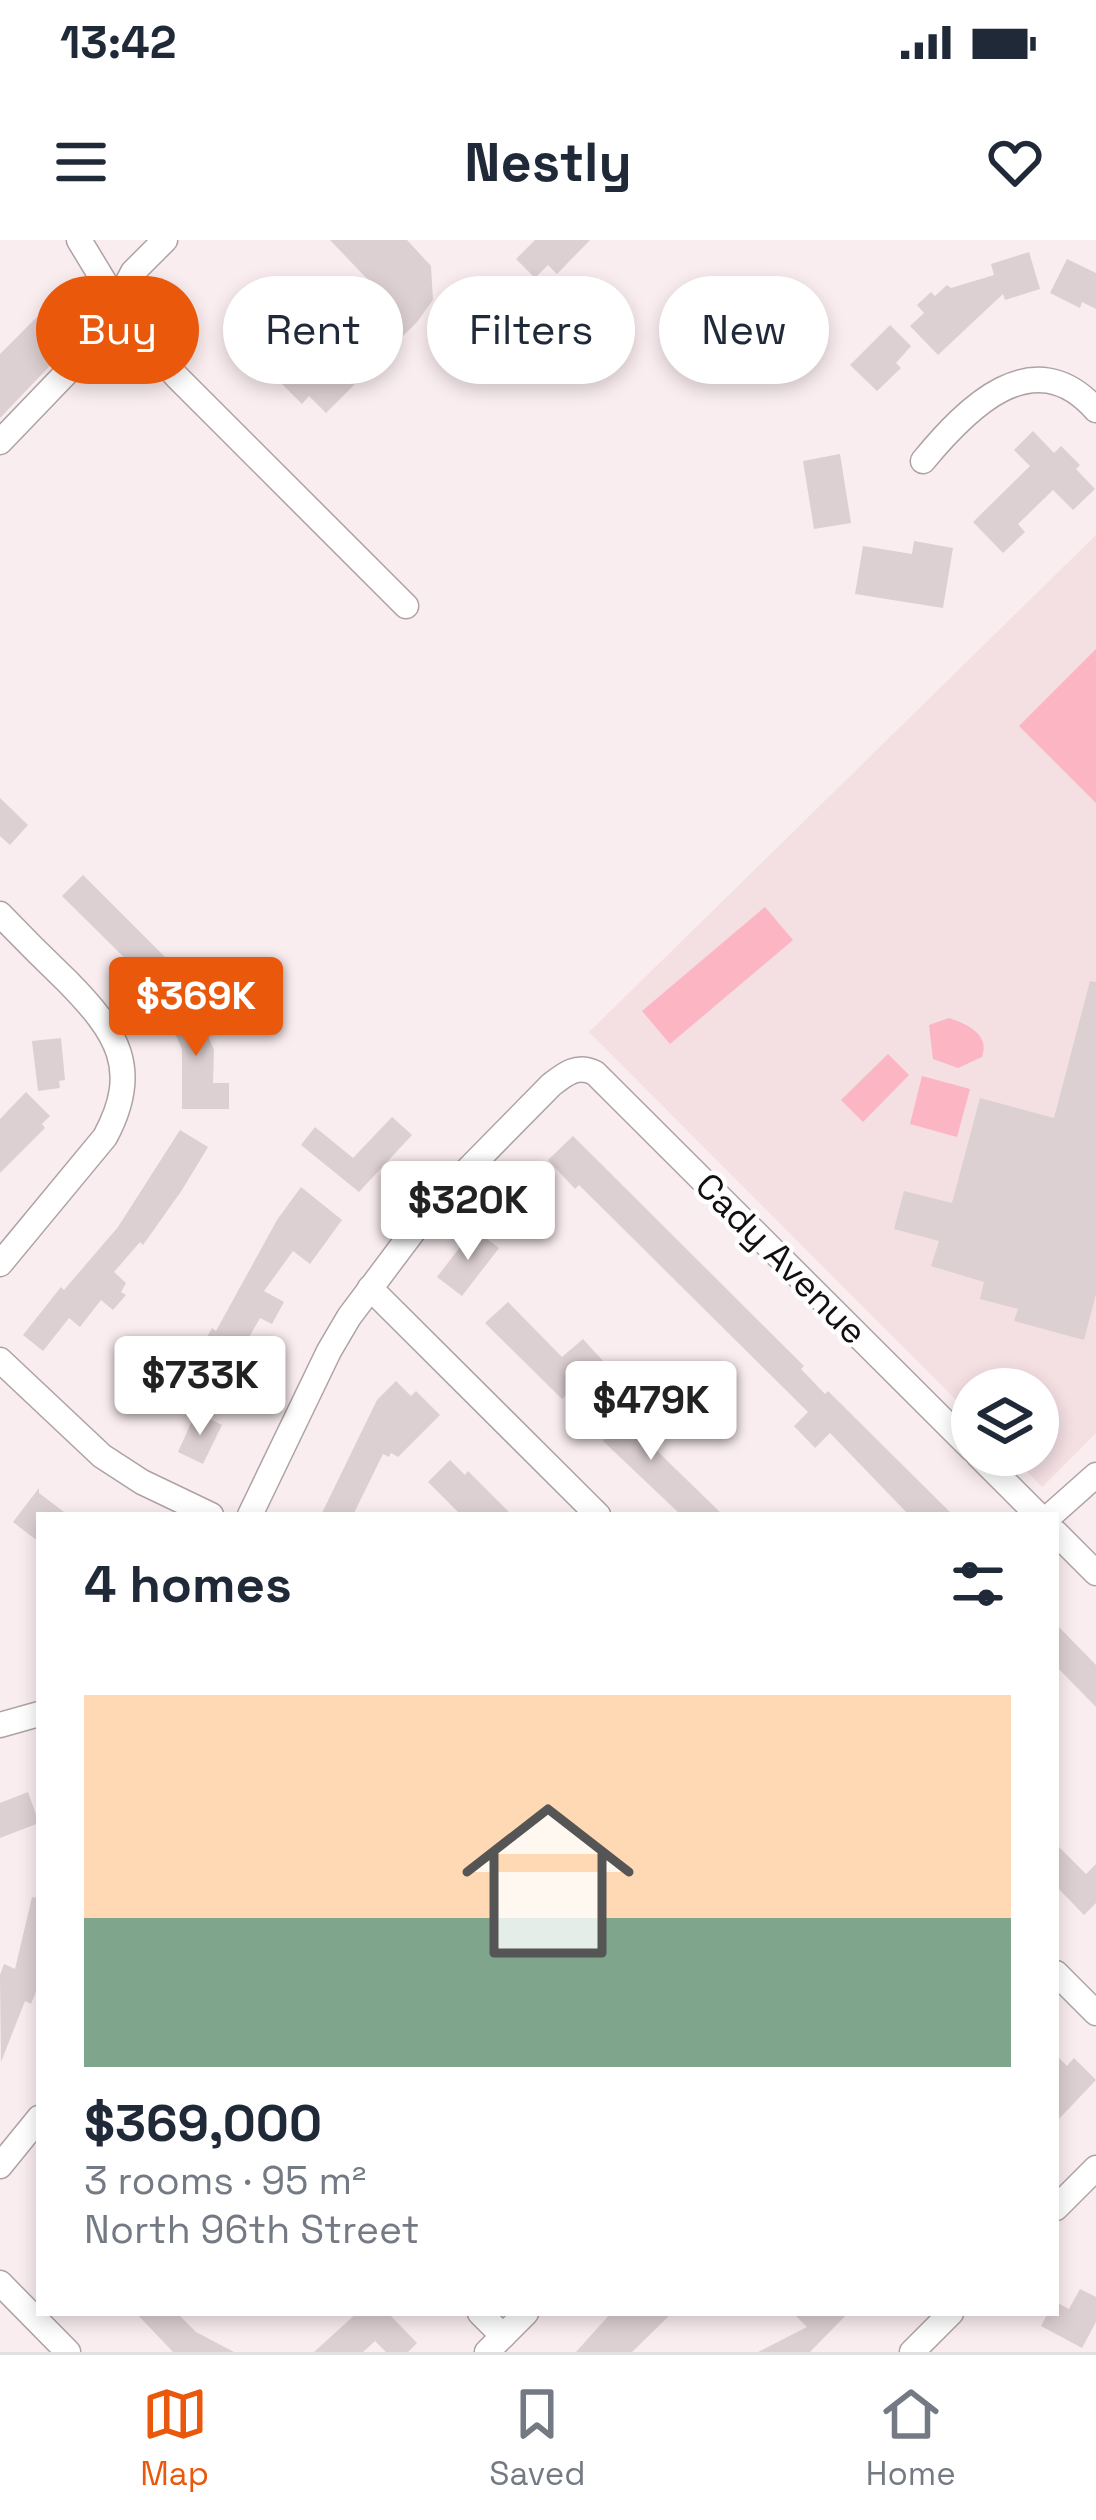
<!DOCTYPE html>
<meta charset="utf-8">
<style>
:root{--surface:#fff;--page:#f6f6f7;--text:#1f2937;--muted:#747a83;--line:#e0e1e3;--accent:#ea580c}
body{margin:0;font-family:"Space Grotesk",sans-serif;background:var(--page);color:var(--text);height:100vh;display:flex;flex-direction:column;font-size:45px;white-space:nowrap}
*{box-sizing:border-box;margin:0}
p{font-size:39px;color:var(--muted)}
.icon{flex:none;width:66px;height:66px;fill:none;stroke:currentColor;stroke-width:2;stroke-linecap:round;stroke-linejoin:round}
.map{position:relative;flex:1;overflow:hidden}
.sheet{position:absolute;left:36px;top:1272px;width:1023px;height:804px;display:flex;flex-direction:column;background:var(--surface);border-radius:0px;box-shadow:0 6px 18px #0003}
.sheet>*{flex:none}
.banner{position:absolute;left:36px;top:36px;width:1026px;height:108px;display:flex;gap:24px}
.controls{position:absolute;left:951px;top:1128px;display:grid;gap:24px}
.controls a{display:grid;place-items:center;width:108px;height:108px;border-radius:50%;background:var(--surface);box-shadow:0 6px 18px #0003;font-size:60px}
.price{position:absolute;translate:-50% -102px;padding:0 27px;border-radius:12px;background:#fff;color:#222;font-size:39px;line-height:78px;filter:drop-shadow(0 3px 6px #0008)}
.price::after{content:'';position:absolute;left:50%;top:72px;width:36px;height:27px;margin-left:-18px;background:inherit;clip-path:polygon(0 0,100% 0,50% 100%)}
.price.selected{background:var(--accent);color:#fff}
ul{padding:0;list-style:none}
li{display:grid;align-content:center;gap:24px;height:636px;padding:0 48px}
li span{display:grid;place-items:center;height:372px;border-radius:0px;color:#555}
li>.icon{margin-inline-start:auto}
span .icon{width:216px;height:216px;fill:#fffc;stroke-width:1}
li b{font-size:51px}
h2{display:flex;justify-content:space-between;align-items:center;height:144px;padding:0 48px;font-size:51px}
.chip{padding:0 42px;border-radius:54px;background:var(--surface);box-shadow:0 6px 18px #0003;font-size:42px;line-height:108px}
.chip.selected{background:var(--accent);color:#fff}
.status{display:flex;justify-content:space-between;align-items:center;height:84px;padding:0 60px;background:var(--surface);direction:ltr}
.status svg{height:33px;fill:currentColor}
header{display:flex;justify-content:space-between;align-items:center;height:156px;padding:0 48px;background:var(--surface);font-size:54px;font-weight:600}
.tab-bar{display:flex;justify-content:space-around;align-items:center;height:168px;border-top:3px solid var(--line);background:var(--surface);font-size:33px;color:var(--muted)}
.tab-bar a{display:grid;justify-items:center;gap:6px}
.tab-bar .selected{color:var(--accent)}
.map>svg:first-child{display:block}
.built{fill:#f4dfe3}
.green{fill:#fcb5c3}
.building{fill:#ddd0d2}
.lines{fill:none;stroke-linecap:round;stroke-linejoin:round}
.minor-casing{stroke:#aea2a4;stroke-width:27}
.minor{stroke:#fff;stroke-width:24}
.labels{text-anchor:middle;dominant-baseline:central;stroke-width:9;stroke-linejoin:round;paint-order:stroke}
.street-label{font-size:36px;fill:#130e0f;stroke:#fefefe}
</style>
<div class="status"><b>13:42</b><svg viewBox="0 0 49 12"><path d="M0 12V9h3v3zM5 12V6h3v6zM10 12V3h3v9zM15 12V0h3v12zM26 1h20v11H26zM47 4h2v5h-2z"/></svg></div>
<header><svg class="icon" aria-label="menu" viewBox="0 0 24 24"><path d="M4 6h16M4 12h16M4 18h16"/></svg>Nestly<svg class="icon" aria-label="heart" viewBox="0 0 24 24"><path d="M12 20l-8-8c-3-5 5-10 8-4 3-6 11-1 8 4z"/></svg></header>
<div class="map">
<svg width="1096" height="2112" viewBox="0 0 1096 2112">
<rect width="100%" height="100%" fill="#faedef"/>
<polygon class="built" points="1096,295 1096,1193 1042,1247 1011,1215 1038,1215 1038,1149 972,1149 972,1176 589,792"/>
<g class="green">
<polygon points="1096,409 1096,563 1019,486"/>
<polygon points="765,667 793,700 670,804 642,771"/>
<path d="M949 778C967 784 990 794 982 817L958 828 933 819 929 785Z"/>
<polygon points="888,814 909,835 863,882 841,860"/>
<polygon points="922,836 970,849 957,897 910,884"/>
</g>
<g class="building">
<polygon points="330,0 407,0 431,26 433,60 417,82 326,173 309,156 302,164 280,142 286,136 283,133 373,45"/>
<polygon points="535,0 590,0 557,34 548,25 535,38 516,19"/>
<polygon points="1029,12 1040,49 1005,60 1003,54 938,115 910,86 924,73 917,65 931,52 935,56 947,45 951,48 994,35 991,24"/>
<polygon points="1067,19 1096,33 1096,69 1082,62 1080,68 1050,53"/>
<polygon points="55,59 85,89 0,178 0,114"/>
<polygon points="890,85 911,106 896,123 901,128 877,151 850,125"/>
<polygon points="1033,191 1054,213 1061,206 1080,225 1076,229 1095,249 1073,270 1053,250 1018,284 1025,292 1003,313 973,282 1030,226 1014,210"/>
<polygon points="840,214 851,283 814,289 803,221"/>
<polygon points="914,301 953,308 943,368 855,354 863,306 912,314"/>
<polygon points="0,558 28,585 10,605 0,596"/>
<polygon points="83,635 171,723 151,744 62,656"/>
<polygon points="1090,741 1096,742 1096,1054 1084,1100 1014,1081 1018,1069 980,1059 984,1042 931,1026 939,1001 894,989 904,951 952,963 980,858 1054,878"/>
<polygon points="190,755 214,810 213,843 229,843 229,869 182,869 182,809 163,767"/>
<polygon points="61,798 65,840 59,841 60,848 38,851 32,801"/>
<polygon points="26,852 50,876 42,884 45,888 0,933 0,879"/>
<polygon points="392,877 412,895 359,952 301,905 315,887 353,918"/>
<polygon points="180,890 208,907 182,950 143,1005 140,1002 114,1032 126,1043 121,1052 126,1055 113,1070 101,1060 80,1087 69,1078 43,1111 23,1095 61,1047 64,1050 118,987"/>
<polygon points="573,896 804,1126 801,1129 825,1154 828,1151 953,1275 909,1275 830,1193 815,1208 794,1186 808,1172 579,945 575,949 548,920"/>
<polygon points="301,947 342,980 310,1024 293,1011 264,1051 284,1062 272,1084 260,1078 239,1115 253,1123 239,1148 220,1138 209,1157 182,1141 212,1088 216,1091 277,980"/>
<polygon points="474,989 499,1008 462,1056 437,1037"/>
<polygon points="508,1062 562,1117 583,1099 612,1131 591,1152 580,1141 562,1159 485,1083"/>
<polygon points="396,1141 411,1156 416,1151 440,1175 398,1217 391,1213 389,1217 383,1214 353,1275 321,1275 377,1160"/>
<polygon points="616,1162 656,1202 652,1206 723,1275 681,1275 603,1201 607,1197 594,1184"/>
<polygon points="196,1172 222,1185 203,1224 178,1212"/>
<polygon points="450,1220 465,1235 468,1231 512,1275 461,1275 428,1242"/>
<polygon points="39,1248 39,1253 68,1275 39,1275 39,1302 13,1282"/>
<polygon points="1056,1384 1096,1425 1096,1467 1056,1426"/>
<polygon points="28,1552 39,1583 0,1598 0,1563"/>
<polygon points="1056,1604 1086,1634 1096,1624 1096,1663 1084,1675 1056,1646"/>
<polygon points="32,1657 39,1658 39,1744 31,1764 25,1761 1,1822 0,1735 4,1724 15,1729"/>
<polygon points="1056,1815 1067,1826 1074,1818 1096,1840 1056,1882"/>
<polygon points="1080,2049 1096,2057 1096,2082 1082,2108 1041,2086 1048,2073 1056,2073 1056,2062 1069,2069"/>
<polygon points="136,2073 177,2073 196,2092 234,2112 173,2112"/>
<polygon points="357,2073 388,2073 417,2103 408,2112 386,2112 375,2101 363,2112 314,2112"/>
<polygon points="611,2073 672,2073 632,2112 576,2112"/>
<polygon points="793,2073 848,2073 810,2112 758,2112 807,2087"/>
</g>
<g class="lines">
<g class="minor-casing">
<g id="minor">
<polyline points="79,0 131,86 177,137 406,366"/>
<polyline points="0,202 98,100 133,32 165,0"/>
<path d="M923 221C966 169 1033 99 1096 170"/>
<path d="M0 674C22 697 44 719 67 741 117 792 142 829 105 897L0 1024"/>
<polyline points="370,1048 598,1275"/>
<polyline points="0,1120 102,1216 142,1242 211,1275"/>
<polyline points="978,1215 1038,1275"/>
<path d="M250 1275 329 1111 349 1077 433 965 551 845C565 834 577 824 595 833L972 1209"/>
<polyline points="1051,1275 1096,1235"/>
<polyline points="1056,1293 1096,1333"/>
<polyline points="0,1485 39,1474"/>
<polyline points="1056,1733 1096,1773"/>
<polyline points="0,1926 39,1878"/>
<polyline points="1056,1968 1096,1928"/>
<polyline points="0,2043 68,2112"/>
<polyline points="480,2073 503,2096"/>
<polyline points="487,2112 526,2073"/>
<polyline points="912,2112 951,2073"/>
</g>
</g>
<use href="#minor" class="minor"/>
</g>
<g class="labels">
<g class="street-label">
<text transform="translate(781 1019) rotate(45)">Cady Avenue</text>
</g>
</g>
</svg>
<div class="controls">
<a><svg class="icon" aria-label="layers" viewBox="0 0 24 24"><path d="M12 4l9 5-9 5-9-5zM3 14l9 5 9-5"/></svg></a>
</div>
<b class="price selected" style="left:196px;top:819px">$369K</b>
<b class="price" style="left:468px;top:1023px">$320K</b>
<b class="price" style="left:200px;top:1198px">$733K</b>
<b class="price" style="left:651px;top:1223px">$479K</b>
<div class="banner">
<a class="chip selected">Buy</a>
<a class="chip">Rent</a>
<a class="chip">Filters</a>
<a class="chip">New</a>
</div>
<section class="sheet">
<h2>4 homes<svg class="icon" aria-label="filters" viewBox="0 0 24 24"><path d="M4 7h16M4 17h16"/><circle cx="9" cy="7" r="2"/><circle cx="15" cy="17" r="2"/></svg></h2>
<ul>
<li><span style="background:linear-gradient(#ffd9b3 60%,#7fa58c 0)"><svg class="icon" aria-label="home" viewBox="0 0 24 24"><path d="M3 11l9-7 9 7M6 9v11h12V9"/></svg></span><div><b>$369,000</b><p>3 rooms · 95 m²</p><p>North 96th Street</p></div></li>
</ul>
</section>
</div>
<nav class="tab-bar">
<a class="selected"><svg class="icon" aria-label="map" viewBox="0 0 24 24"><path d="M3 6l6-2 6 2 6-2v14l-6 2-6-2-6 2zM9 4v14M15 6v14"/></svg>Map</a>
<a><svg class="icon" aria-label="saved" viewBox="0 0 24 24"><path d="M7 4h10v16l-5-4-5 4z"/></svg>Saved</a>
<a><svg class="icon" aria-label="home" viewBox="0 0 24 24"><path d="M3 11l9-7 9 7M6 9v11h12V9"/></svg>Home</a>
</nav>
